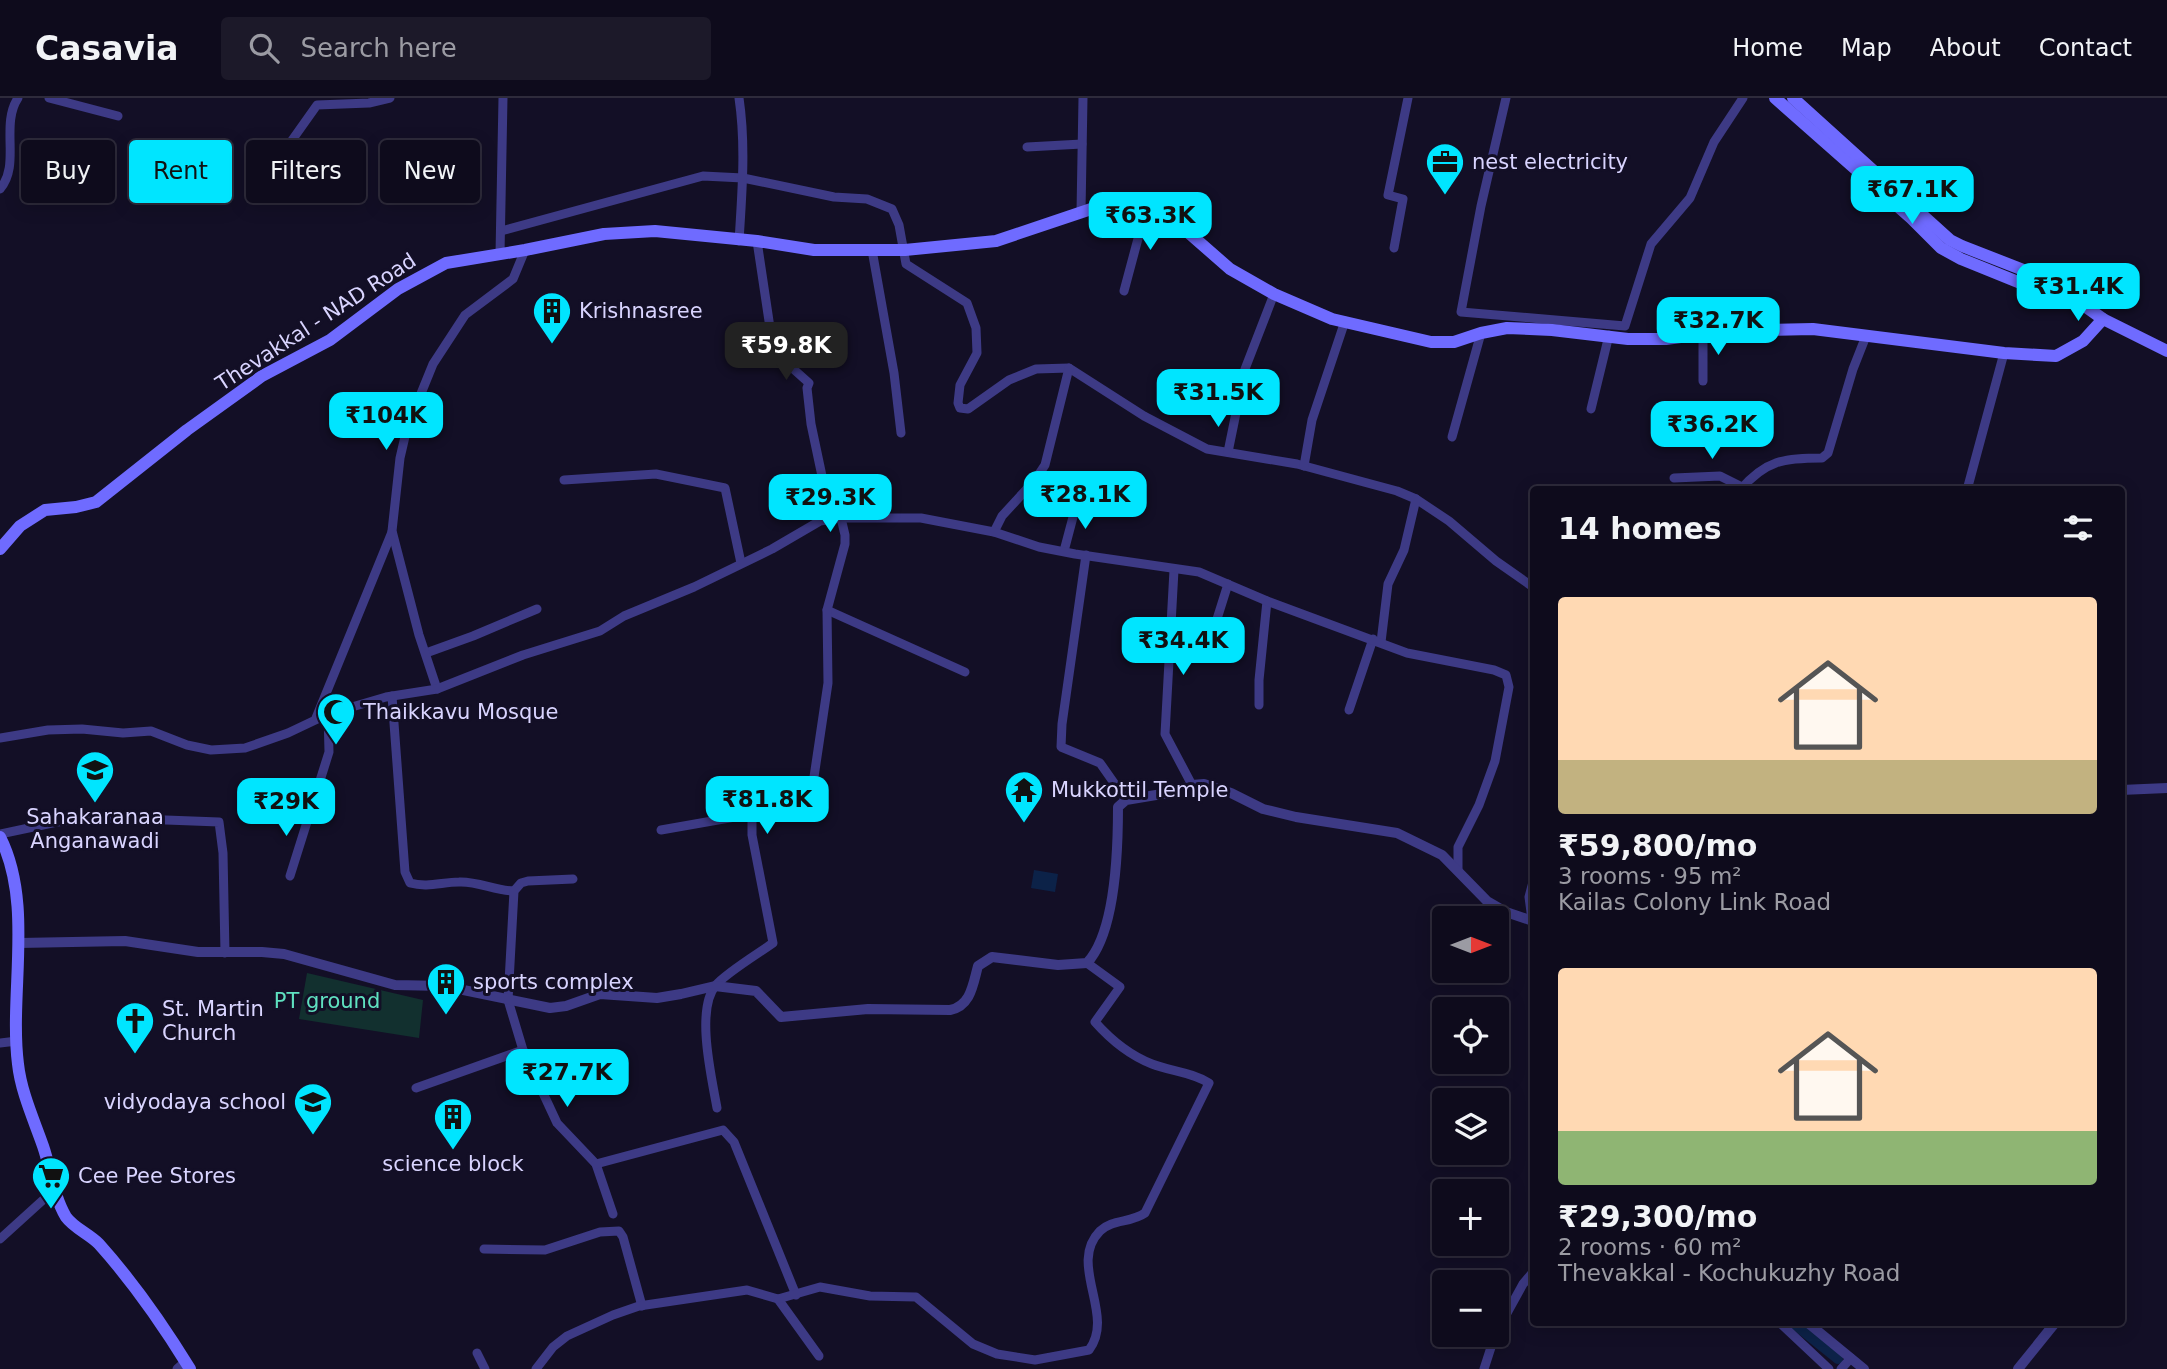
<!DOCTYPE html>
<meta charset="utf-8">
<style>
:root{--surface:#0e0b1c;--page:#1c1929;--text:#f1f3f6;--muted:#9b9ba3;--line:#2e2b3b;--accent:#00e5ff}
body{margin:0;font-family:"DejaVu Sans",sans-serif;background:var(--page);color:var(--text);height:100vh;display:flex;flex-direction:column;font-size:26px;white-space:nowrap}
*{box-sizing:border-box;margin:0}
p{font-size:23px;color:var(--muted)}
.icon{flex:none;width:38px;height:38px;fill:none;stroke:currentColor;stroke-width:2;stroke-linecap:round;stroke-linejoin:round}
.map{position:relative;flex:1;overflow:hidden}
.panel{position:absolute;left:1530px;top:388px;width:595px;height:840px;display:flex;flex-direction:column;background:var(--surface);border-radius:7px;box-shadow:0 4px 18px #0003,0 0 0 2px var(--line)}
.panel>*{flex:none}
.banner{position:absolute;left:21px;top:42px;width:665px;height:63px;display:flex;gap:14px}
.needle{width:46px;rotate:90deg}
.controls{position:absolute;left:1432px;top:808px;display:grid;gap:14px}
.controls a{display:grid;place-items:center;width:77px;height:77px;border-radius:7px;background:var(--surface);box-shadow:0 4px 18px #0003,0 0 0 2px var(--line);font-size:35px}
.price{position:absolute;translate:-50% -60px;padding:0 16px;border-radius:14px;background:var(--accent);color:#111;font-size:23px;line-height:46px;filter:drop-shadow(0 2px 4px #0008)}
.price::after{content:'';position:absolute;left:50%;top:42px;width:21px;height:16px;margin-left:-10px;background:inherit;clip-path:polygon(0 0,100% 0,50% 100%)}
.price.selected{background:#222;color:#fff}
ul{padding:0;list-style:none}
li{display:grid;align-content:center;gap:14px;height:371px;padding:0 28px}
li span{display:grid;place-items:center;height:217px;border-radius:7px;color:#555}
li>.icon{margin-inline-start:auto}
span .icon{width:126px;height:126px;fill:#fffc;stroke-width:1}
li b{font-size:30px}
h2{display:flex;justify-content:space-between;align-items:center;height:84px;padding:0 28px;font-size:30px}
.tag{padding:0 24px;border-radius:7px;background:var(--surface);box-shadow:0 4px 18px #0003,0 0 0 2px var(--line);font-size:24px;line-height:63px}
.tag.selected{background:var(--accent);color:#111}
header{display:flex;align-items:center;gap:42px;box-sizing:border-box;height:98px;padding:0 35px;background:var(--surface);border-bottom:2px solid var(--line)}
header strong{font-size:33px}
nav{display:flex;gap:38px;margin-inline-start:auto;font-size:24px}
.search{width:490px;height:63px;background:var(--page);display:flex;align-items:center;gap:18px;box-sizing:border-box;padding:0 24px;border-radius:7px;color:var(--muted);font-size:26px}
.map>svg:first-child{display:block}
.green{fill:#12302f}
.water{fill:#0c2248}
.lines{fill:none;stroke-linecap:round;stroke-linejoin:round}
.canal{stroke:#0c2248;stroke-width:10}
.minor{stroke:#3d3a85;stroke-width:9}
.tertiary{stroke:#3d3a85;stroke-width:10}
.secondary{stroke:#6f6bff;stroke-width:12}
.labels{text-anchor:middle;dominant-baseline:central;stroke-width:6;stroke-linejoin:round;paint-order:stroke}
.poi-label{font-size:21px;fill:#d9d4ff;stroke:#130f26;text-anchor:start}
.street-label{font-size:21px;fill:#d9d4ff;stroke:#130f26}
.park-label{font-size:21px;fill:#5fe0c0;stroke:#130f26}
</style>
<header>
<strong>Casavia</strong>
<div class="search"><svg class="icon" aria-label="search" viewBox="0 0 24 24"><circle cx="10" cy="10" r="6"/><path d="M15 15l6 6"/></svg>Search here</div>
<nav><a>Home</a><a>Map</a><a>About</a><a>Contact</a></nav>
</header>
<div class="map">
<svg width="2167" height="1271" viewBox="0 0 2167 1271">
<rect width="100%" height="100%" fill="#130f26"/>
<polygon class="green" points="307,875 423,902 419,940 299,921"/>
<polygon class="water" points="1034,772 1058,776 1055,794 1031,790"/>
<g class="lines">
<polyline class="canal" points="1793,1225 1838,1261"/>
<g class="minor">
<polyline points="49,0 118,18"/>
<polyline points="1506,0 1481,108 1461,214 1625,228 1651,146 1690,100 1714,44 1743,0"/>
<polyline points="1027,49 1082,46"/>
<polyline points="278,62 317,7 369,5 390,0"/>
<path d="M0 91C21 67 0 27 18 0"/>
<polyline points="1081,114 1083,0"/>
<polyline points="501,133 703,78 743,80 834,99 867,101 892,111 899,127 906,166 967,205 976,230 977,255 960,287 958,305 960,310 968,311 1009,282 1036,271 1069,270 1144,318 1207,351 1297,366 1397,393 1416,401 1449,423 1496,463 1533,489"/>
<path d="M739 143C742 95 746 47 739 0"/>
<polyline points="1394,150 1403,101 1388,97 1408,0"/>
<polyline points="872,152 894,275 901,335"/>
<polyline points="500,156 503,0"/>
<polyline points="1124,193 1147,107"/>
<polyline points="1703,235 1703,283"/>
<polyline points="1591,311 1609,237"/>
<polyline points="1452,339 1481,235"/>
<polyline points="1228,354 1245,271 1274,196"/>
<polyline points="1304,368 1312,322 1345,223"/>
<polyline points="1674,380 1720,378 1742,389"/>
<polyline points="564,382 656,376 725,390 741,465"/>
<path d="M1740 392C1766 362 1784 360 1822 360L1828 355 1853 271 1866 238"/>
<polyline points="1967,392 2004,255"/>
<polyline points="994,434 1002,418 1035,382 1045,367 1069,270"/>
<polyline points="1064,453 1077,404"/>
<polyline points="1086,457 1062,626 1061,649 1100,665 1126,702"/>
<polyline points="1174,472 1165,636 1192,687"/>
<polyline points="827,512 965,574"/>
<polyline points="1211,540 1228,486"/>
<polyline points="1381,544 1388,486 1404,452 1416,401"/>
<polyline points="426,555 473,538 537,511"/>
<polyline points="437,591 419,537 392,433 400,360 407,330 433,266 465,217 513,181 525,152"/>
<path d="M392 598 405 774 410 785C428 790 442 784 459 784 478 783 495 793 514 793"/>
<polyline points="1259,607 1259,582 1267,503"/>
<polyline points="1349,612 1373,541"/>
<polyline points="316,620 392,434"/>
<polyline points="0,640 48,632 82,631 123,635 151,633 187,647 211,652 245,650 288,635 328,616 386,599 437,591 523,557 600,533 624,518 694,489 772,451 820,423 841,420 921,420 994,434 1039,449 1075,456 1199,474 1267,503 1407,555 1494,572 1506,577 1509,589 1495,663 1479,707 1458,749 1458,772"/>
<polyline points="661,732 752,716"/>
<polyline points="0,736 57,724 113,720 219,724 223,755 225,855"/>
<polyline points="290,778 329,654 328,616"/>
<polyline points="573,781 528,783 521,785 514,793 508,902 523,952 557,1025 596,1066 613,1116"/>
<polyline points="1532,822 1529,799 1533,784"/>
<polyline points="0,945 17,943"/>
<polyline points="416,990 523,952"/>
<path d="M717 1010C712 981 695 911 716 887 726 875 759 855 773 845L752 737V716L760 710 811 699 828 585 827 512 845 446V437L841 420 822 378 811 326 807 290 809 285 781 260 772 243 757 143"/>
<polyline points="596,1066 723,1032 734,1044 796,1197"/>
<polyline points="0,1141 54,1092"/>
<polyline points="484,1151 545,1152 600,1134 619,1133 623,1139 642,1208"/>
<polyline points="778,1201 819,1258"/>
<polyline points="1780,1225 1829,1271"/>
<polyline points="1496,1235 1523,1186 1533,1174"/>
<polyline points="477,1255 485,1271"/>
<polyline points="177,1271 185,1264"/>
<path d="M536 1271 553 1249 567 1238 613 1217 639 1208 747 1192 778 1201 820 1189 870 1198 916 1199 973 1246 997 1256 1035 1262 1089 1252C1116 1217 1067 1166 1100 1133 1112 1121 1131 1125 1145 1115L1209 985C1192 974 1170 973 1152 966 1129 957 1111 942 1095 924L1120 889 1087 865"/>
<polyline points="1484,1271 1495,1237"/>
<polyline points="1841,1271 1851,1260"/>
</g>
<g class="tertiary">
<polyline points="2121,692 2167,690"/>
<path d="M19 845 125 843 198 854H262L284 856 395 887 444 888 550 910 566 908 600 896 657 900 681 896 715 888 756 893 781 919 868 911 950 912C971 908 973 886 978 868L992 859 1058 867 1087 865C1116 834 1118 750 1118 709L1126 702 1168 695 1192 687 1204 686 1231 695 1263 711 1296 719 1397 735 1442 757 1487 803 1506 814 1533 823"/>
<polyline points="1808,1225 1864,1271"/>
<polyline points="2018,1271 2055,1225"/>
</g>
<g class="secondary">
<polyline points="1775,0 1911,120 1941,150 1961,161 2055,199 2072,201"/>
<polyline points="1793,0 1950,142 1962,148 2036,177 2058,189 2103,221 2167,253"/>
<polyline points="0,451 20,428 45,412 76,409 96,404 187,332 262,278 330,242 398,191 446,165 525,152 604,136 655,133 757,143 814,152 905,152 996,143 1106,106 1158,108 1230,171 1274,196 1332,221 1431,244 1454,244 1481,235 1507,230 1552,232 1628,241 1666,241 1724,233 1813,231 2004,255 2056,258 2083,243 2103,221"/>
<path d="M0 739C34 806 9 895 18 966 21 994 34 1022 43 1048 51 1071 53 1097 66 1119 74 1130 89 1136 99 1146 134 1185 163 1227 190 1271"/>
</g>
</g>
<defs>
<g id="office-pin" transform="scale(2.0125)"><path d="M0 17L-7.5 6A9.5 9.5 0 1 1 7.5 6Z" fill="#00e5ff" stroke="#130f26"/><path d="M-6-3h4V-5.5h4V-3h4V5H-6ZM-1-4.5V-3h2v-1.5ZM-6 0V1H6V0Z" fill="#111"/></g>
<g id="building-pin" transform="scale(2.0125)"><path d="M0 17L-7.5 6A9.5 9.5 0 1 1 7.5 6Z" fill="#00e5ff" stroke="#130f26"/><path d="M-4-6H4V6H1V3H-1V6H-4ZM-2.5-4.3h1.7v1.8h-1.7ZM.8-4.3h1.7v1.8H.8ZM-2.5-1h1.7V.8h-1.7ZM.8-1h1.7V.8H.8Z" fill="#111"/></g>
<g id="mosque-pin" transform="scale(2.0125)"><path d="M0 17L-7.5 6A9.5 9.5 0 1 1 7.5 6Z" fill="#00e5ff" stroke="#130f26"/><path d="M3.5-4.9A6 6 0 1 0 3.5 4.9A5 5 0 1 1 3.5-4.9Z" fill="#111"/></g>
<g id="school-pin" transform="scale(2.0125)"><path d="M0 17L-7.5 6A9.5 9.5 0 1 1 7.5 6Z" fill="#00e5ff" stroke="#130f26"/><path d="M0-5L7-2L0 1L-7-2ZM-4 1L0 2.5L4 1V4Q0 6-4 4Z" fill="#111"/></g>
<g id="temple-pin" transform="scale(2.0125)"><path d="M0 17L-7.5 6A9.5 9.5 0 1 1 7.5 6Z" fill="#00e5ff" stroke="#130f26"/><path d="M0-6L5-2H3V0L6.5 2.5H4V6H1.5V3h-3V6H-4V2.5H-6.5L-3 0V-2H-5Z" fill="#111"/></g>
<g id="church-pin" transform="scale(2.0125)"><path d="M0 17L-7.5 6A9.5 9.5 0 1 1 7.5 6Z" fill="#00e5ff" stroke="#130f26"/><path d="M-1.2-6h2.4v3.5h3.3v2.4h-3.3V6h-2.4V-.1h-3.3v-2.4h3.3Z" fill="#111"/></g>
<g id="supermarket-pin" transform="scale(2.0125)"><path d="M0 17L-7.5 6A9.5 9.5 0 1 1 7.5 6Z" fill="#00e5ff" stroke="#130f26"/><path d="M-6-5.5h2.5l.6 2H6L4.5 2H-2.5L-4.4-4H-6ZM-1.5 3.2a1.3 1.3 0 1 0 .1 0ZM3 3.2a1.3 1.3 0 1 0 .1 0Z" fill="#111"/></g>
</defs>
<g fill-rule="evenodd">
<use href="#office-pin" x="1445" y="64"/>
<use href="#building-pin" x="552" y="213"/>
<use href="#mosque-pin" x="336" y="614"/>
<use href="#school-pin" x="95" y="672"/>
<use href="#temple-pin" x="1024" y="692"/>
<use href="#building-pin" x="446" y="884"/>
<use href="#church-pin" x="135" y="923"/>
<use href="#school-pin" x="313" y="1004"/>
<use href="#building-pin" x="453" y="1019"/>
<use href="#supermarket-pin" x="51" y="1078"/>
</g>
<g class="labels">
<g class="poi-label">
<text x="1472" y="64">nest electricity</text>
<text x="579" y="213">Krishnasree</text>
<text x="363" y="614">Thaikkavu Mosque</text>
<text x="1051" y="692">Mukkottil Temple</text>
<text x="95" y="719" text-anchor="middle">Sahakaranaa<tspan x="95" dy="24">Anganawadi</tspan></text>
<text x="473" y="884">sports complex</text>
<text x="162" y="911">St. Martin<tspan x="162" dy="24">Church</tspan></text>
<text x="286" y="1004" text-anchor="end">vidyodaya school</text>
<text x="453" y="1066" text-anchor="middle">science block</text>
<text x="78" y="1078">Cee Pee Stores</text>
</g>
<g class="street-label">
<text transform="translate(316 224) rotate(-33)">Thevakkal - NAD Road</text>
</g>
<g class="park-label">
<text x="327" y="903">PT ground</text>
</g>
</g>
</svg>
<div class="controls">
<a><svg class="needle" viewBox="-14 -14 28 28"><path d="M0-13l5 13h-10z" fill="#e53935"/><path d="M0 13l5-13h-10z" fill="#9b9ba3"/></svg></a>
<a><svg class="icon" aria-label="locate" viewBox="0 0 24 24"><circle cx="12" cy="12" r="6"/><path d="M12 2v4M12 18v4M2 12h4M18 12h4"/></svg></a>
<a><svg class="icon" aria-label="layers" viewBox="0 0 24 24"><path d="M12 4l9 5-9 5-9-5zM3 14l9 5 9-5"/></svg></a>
<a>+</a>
<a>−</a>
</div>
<b class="price" style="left:1912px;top:128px">₹67.1K</b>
<b class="price" style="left:1150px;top:154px">₹63.3K</b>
<b class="price" style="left:2078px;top:225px">₹31.4K</b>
<b class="price" style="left:1718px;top:259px">₹32.7K</b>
<b class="price selected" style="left:786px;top:284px">₹59.8K</b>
<b class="price" style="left:1218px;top:331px">₹31.5K</b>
<b class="price" style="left:386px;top:354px">₹104K</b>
<b class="price" style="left:1712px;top:363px">₹36.2K</b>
<b class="price" style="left:1085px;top:433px">₹28.1K</b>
<b class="price" style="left:830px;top:436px">₹29.3K</b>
<b class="price" style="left:1183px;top:579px">₹34.4K</b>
<b class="price" style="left:767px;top:738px">₹81.8K</b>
<b class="price" style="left:286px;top:740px">₹29K</b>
<b class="price" style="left:567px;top:1011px">₹27.7K</b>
<div class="banner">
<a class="tag">Buy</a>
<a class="tag selected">Rent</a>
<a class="tag">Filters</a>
<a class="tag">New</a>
</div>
<section class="panel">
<h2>14 homes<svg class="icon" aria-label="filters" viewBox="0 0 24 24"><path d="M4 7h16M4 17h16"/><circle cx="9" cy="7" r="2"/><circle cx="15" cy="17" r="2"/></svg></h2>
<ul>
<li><span style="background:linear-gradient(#ffd9b3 75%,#c2b280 0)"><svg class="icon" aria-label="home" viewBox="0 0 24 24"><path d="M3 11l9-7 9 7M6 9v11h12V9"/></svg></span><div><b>₹59,800/mo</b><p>3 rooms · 95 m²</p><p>Kailas Colony Link Road</p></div></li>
<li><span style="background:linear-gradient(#ffd9b3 75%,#8fb573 0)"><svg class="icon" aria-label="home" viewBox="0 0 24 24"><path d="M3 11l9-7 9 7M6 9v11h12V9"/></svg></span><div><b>₹29,300/mo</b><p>2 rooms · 60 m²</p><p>Thevakkal - Kochukuzhy Road</p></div></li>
</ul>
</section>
</div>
